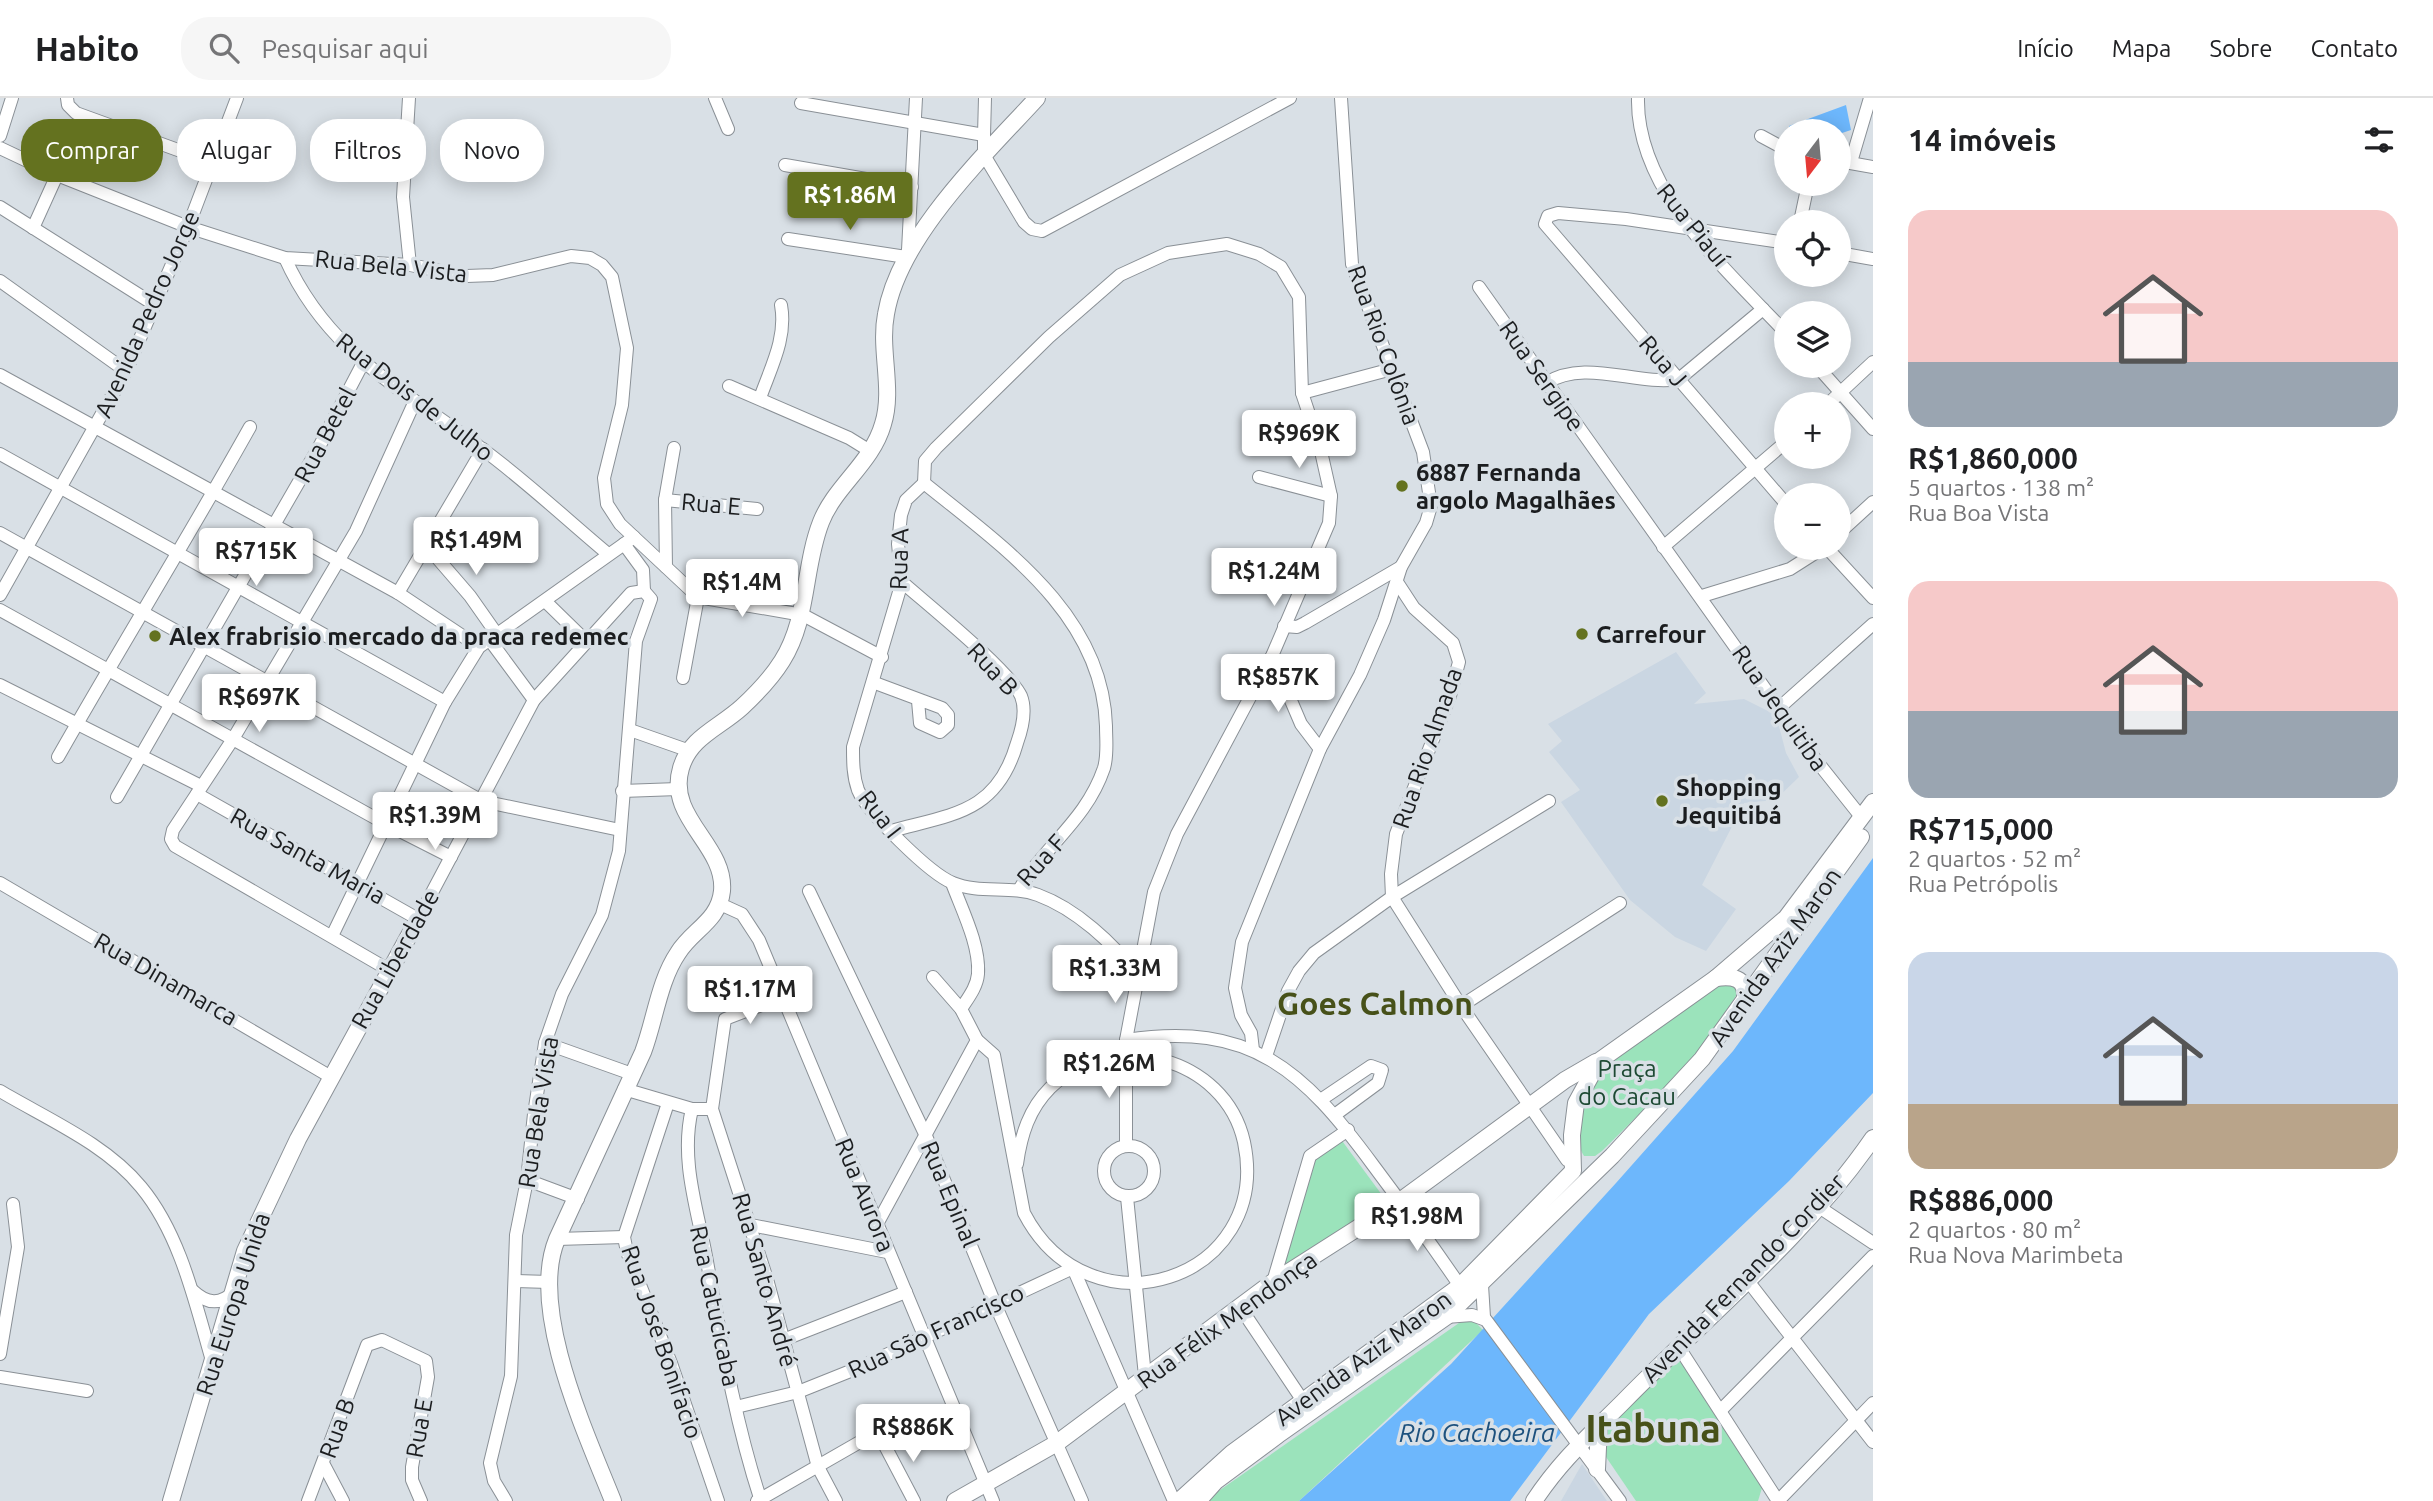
<!DOCTYPE html>
<html lang="pt">
<meta charset="utf-8">
<style>
:root{--surface:#fff;--page:#f6f6f6;--text:#202124;--muted:#757577;--line:#e0e0e0;--accent:#64721f}
body{margin:0;font-family:Ubuntu,sans-serif;background:var(--page);color:var(--text);height:100vh;display:flex;flex-direction:column;font-size:26px;white-space:nowrap}
*{box-sizing:border-box;margin:0}
p{font-size:23px;color:var(--muted)}
.icon{flex:none;width:38px;height:38px;fill:none;stroke:currentColor;stroke-width:2;stroke-linecap:round;stroke-linejoin:round}
.map{position:relative;flex:1;overflow:hidden}
.panel{display:flex;flex-direction:column;background:var(--surface);width:560px}
.panel>*{flex:none}
.top-card{position:absolute;left:21px;top:21px;width:665px;height:63px;display:flex;gap:14px}
.needle{width:46px;rotate:196deg}
.controls{position:absolute;left:1774px;top:21px;display:grid;gap:14px}
.controls a{display:grid;place-items:center;width:77px;height:77px;border-radius:50%;background:var(--surface);box-shadow:0 4px 18px #0003;font-size:35px}
.price{position:absolute;translate:-50% -60px;padding:0 16px;border-radius:7px;background:#fff;color:#222;font-size:23px;line-height:46px;filter:drop-shadow(0 2px 4px #0008)}
.price::after{content:'';position:absolute;left:50%;top:42px;width:21px;height:16px;margin-left:-10px;background:inherit;clip-path:polygon(0 0,100% 0,50% 100%)}
.price.current{background:var(--accent);color:#fff}
ul{padding:0;list-style:none}
li{display:grid;align-content:center;gap:14px;height:371px;padding:0 35px}
li span{display:grid;place-items:center;height:217px;border-radius:21px;color:#555}
li>.icon{margin-inline-start:auto}
span .icon{width:126px;height:126px;fill:#fffc;stroke-width:1}
li b{font-size:30px}
h2{display:flex;justify-content:space-between;align-items:center;height:84px;padding:0 35px;font-size:30px}
.pill{padding:0 24px;border-radius:28px;background:var(--surface);box-shadow:0 4px 18px #0003;font-size:24px;line-height:63px}
.pill.current{background:var(--accent);color:#fff}
header{display:flex;align-items:center;gap:42px;box-sizing:border-box;height:98px;padding:0 35px;background:var(--surface);border-bottom:2px solid var(--line)}
header strong{font-size:33px}
nav{display:flex;gap:38px;margin-inline-start:auto;font-size:24px}
.search{width:490px;height:63px;background:var(--page);display:flex;align-items:center;gap:18px;box-sizing:border-box;padding:0 24px;border-radius:28px;color:var(--muted);font-size:26px}
main{display:flex;flex:1;min-height:0}
.map>svg:first-child{display:block}
.built{fill:#cad6e2}
.green{fill:#9be3bb}
.water{fill:#6db7fc}
.lines{fill:none;stroke-linecap:round;stroke-linejoin:round}
.minor-casing{stroke:#8a9096;stroke-width:14}
.major-casing{stroke:#8a9096;stroke-width:18}
.minor{stroke:#fff;stroke-width:12}
.major{stroke:#fff;stroke-width:16}
.poi-dot{fill:#64721f;stroke:#d9e0e6;stroke-width:2.5}
.labels{text-anchor:middle;dominant-baseline:central;stroke-width:7;stroke-linejoin:round;paint-order:stroke}
.street-label{font-size:24px;fill:#1b1d1f;stroke:#d9e0e6}
.poi-label{font-size:24px;font-weight:bold;fill:#1b1d1f;stroke:#d9e0e6;text-anchor:start}
.park-label{font-size:24px;fill:#1d4933;stroke:#d9e0e6}
.water-label{font-size:26px;font-style:italic;fill:#1d517e;stroke:#d9e0e6}
.district-label{font-size:32px;font-weight:bold;fill:#475119;stroke:#d9e0e6}
.town-label{font-size:38px;font-weight:bold;fill:#475119;stroke:#d9e0e6}
</style>
<header>
<strong>Habito</strong>
<div class="search"><svg class="icon" aria-label="search" viewBox="0 0 24 24"><circle cx="10" cy="10" r="6"/><path d="M15 15l6 6"/></svg>Pesquisar aqui</div>
<nav><a>Início</a><a>Mapa</a><a>Sobre</a><a>Contato</a></nav>
</header>
<main>
<div class="map">
<svg width="1873" height="1403" viewBox="0 0 1873 1403">
<rect width="100%" height="100%" fill="#d9e0e6"/>
<g class="built">
<polygon points="1676,554 1706,595 1694,606 1744,601 1776,617 1786,655 1799,679 1775,702 1744,705 1702,787 1736,811 1706,853 1675,839 1630,802 1561,704 1580,692 1549,654 1562,643 1548,626"/>
<polygon points="1582,1366 1607,1403 1561,1403"/>
</g>
<g class="green">
<path d="M1724 880 1735 889 1737 896 1704 952 1602 1053 1595 1058H1584C1568 1033 1585 978 1607 959 1642 929 1686 906 1724 880Z"/>
<polygon points="1337,1036 1385,1101 1281,1174 1317,1051"/>
<polygon points="1469,1218 1483,1232 1299,1403 1210,1403 1210,1399"/>
<polygon points="1676,1257 1762,1390 1758,1403 1636,1403 1604,1356 1603,1334"/>
</g>
<g class="water">
<polygon points="1846,7 1851,32 1839,36 1839,33 1790,33 1789,28"/>
<polygon points="1873,760 1873,995 1789,1083 1649,1216 1510,1403 1299,1403 1451,1266 1616,1085 1733,953"/>
</g>
<g class="lines">
<g class="minor-casing">
<g id="minor">
<polyline points="67,0 68,7 76,15 211,64"/>
<polyline points="409,0 403,99 410,167"/>
<polyline points="715,0 728,31"/>
<path d="M1638 0C1636 93 1727 172 1787 236"/>
<polyline points="801,5 984,37 984,57 1024,124 1032,131 1042,133 1290,0"/>
<polyline points="984,37 985,0"/>
<polyline points="0,38 12,0"/>
<polyline points="1761,38 1787,52"/>
<polyline points="0,50 57,77 188,129 285,160 410,167 467,178 493,177 571,158 590,160 602,167 612,179 627,250 622,307 604,380 607,406 620,426 698,499 803,517 882,559"/>
<polyline points="1839,63 1873,69"/>
<polyline points="1851,64 1870,0"/>
<polyline points="785,67 912,89"/>
<polyline points="0,109 155,207"/>
<polyline points="1800,124 1808,86"/>
<polyline points="33,130 57,77"/>
<polyline points="788,141 906,159"/>
<polyline points="1787,145 1626,121 1558,115 1548,118 1545,126 1787,407"/>
<polyline points="908,152 916,0"/>
<polyline points="1839,155 1873,161"/>
<path d="M285 160C327 254 402 291 481 350 525 382 566 421 608 456"/>
<polyline points="0,183 126,273"/>
<polyline points="1479,189 1815,661 1862,720"/>
<polyline points="1817,268 1873,331"/>
<polyline points="0,277 398,495 479,549"/>
<path d="M1546 285C1586 260 1636 288 1679 281L1763 211"/>
<polyline points="729,288 849,340 870,353"/>
<polyline points="1302,295 1392,271"/>
<path d="M760 300C771 269 787 240 781 207"/>
<polyline points="1828,306 1873,264"/>
<polyline points="0,356 445,604"/>
<polyline points="1259,379 1331,398"/>
<polyline points="924,385 925,363 936,350 1049,239 1120,177 1168,155 1227,146 1259,156 1281,169 1299,199 1302,295 1320,349 1331,398 1329,425 1272,558 1177,736 1154,794 1126,942 1126,1048"/>
<path d="M924 385 906 402 901 417 898 446 902 484 853 649C853 664 853 678 858 692 867 714 930 776 953 785 980 796 1011 787 1038 797 1076 811 1113 845 1137 877"/>
<path d="M924 385C1003 449 1103 517 1106 628 1106 643 1108 656 1104 670 1086 723 1044 748 1019 792"/>
<polyline points="665,402 757,411"/>
<polyline points="0,435 482,703 620,732"/>
<polyline points="1839,435 1873,404"/>
<polyline points="624,446 643,472 644,493"/>
<polyline points="426,447 470,498 496,535"/>
<polyline points="1663,449 1787,343"/>
<polyline points="1827,450 1873,500"/>
<polyline points="666,469 665,402 674,350"/>
<polyline points="1397,484 1414,510 1453,545 1459,564 1450,598 1396,736 1391,776 1392,799 1461,908 1567,1062"/>
<polyline points="398,495 483,351"/>
<polyline points="0,497 126,273 188,129 237,0"/>
<polyline points="1702,498 1790,471 1823,450"/>
<polyline points="545,503 585,542"/>
<polyline points="0,512 386,726 451,759"/>
<polyline points="1284,528 1297,529 1305,525 1401,469"/>
<polyline points="489,541 534,602"/>
<polyline points="1272,558 1301,626 1320,651"/>
<polyline points="683,580 698,499"/>
<polyline points="875,585 942,610 948,617 948,627 940,634 920,625 918,603"/>
<polyline points="0,587 201,688"/>
<polyline points="1779,610 1873,526"/>
<polyline points="630,632 687,652"/>
<path d="M58 659C121 548 188 440 250 329"/>
<polyline points="622,693 678,691"/>
<polyline points="197,696 418,821 534,602 631,495 644,493 651,501 636,543 619,753 602,817 562,896 545,945 534,1016 527,1082 516,1137 511,1278 490,1365 494,1383 506,1403"/>
<polyline points="117,699 319,349 363,265"/>
<path d="M891 733C953 716 997 715 1017 645 1022 631 1027 613 1021 598 1009 572 928 507 902 484"/>
<polyline points="0,785 331,979"/>
<path d="M952 785C962 812 980 847 978 876 977 889 968 900 961 911"/>
<polyline points="809,793 926,1038 995,1206 1082,1403"/>
<polyline points="720,806 742,816 759,842 993,1403"/>
<polyline points="332,838 445,604 479,549 634,439"/>
<polyline points="389,872 175,748 171,741 173,732 233,641 356,433 415,303"/>
<path d="M933 879 961 911 977 942 994 957 1024 1115C1090 1242 1273 1182 1244 1044 1225 958 1111 930 1050 990 1029 1011 1021 1037 1017 1066"/>
<polyline points="782,899 725,921 712,1011 767,1181 818,1369 836,1403"/>
<polyline points="1461,908 1620,805"/>
<path d="M1126 942C1251 923 1303 972 1373 1067 1403 1107 1432 1147 1460 1188"/>
<polyline points="545,945 632,976"/>
<polyline points="1253,952 1251,935 1241,917 1235,890 1242,844 1320,651 1360,577 1384,522 1401,469 1426,425 1431,408 1423,354 1352,166 1341,0"/>
<polyline points="1266,958 1288,893 1299,873 1314,855 1392,799 1549,703"/>
<polyline points="624,991 692,1011 712,1011"/>
<path d="M0 993C47 1021 106 1046 141 1089 181 1137 196 1208 213 1266"/>
<polyline points="1322,1001 1371,968 1382,972 1378,985 1336,1016"/>
<polyline points="668,1005 624,1139 627,1154 671,1265 718,1403"/>
<path d="M692 1011C680 1061 697 1110 706 1158 721 1240 735 1324 761 1403"/>
<circle cx="1129" cy="1073" r="25"/>
<polyline points="527,1082 578,1101"/>
<polyline points="1127,1099 1145,1278"/>
<polyline points="1819,1109 1873,1145"/>
<polyline points="751,1127 887,1154"/>
<polyline points="876,1128 977,942"/>
<polyline points="557,1141 624,1139"/>
<polyline points="1073,1170 1174,1403"/>
<polyline points="516,1183 549,1184"/>
<polyline points="1748,1183 1873,1344"/>
<polyline points="1273,1184 1310,1058 1348,1032"/>
<polyline points="1482,1187 1484,1219"/>
<path d="M193 1193C207 1206 220 1207 234 1194"/>
<polyline points="1240,1209 1303,1303"/>
<polyline points="1446,1219 1472,1217 1486,1222 1620,1403"/>
<polyline points="783,1242 906,1194"/>
<polyline points="1678,1248 1778,1403"/>
<polyline points="0,1256 18,1149 13,1106"/>
<polyline points="0,1279 87,1293"/>
<polyline points="736,1309 798,1294 858,1270 1073,1170"/>
<polyline points="1721,1312 1873,1158"/>
<polyline points="324,1367 343,1403"/>
<polyline points="308,1403 367,1247 382,1242 426,1263 428,1279 412,1369 412,1382 421,1403"/>
<polyline points="757,1403 865,1341 875,1339 883,1344 914,1403"/>
<polyline points="1778,1403 1873,1305"/>
</g>
</g>
<g class="major-casing">
<g id="major">
<path d="M1716 880C1732 878 1746 879 1745 899"/>
<polyline points="1597,1371 1599,1328"/>
<polyline points="171,1403 245,1153 298,1041 418,821"/>
<path d="M613 1403C586 1335 528 1211 557 1141L643 954C655 922 659 883 678 855 692 832 719 823 722 793 726 747 666 720 681 670 690 639 719 630 742 609 756 596 772 579 782 563 809 520 803 470 821 424 835 388 872 365 883 326 894 291 879 252 886 216 899 138 985 57 1037 0"/>
<polyline points="955,1403 1057,1345 1273,1184 1400,1103 1565,982 1596,964"/>
<polyline points="1179,1403 1232,1355 1460,1188 1573,1073 1572,1037 1576,1005 1599,963 1716,880 1786,820 1873,704"/>
<polyline points="1198,1403 1216,1383 1278,1337 1446,1219 1612,1058 1702,961 1861,739"/>
<path d="M1534 1403C1561 1362 1589 1338 1623 1304 1707 1218 1804 1140 1873 1040"/>
</g>
</g>
<use href="#minor" class="minor"/>
<use href="#major" class="major"/>
</g>
<g class="poi-dot">
<circle cx="1402" cy="388" r="7"/>
<circle cx="1582" cy="536" r="7"/>
<circle cx="155" cy="538" r="7"/>
<circle cx="1662" cy="703" r="7"/>
</g>
<g class="labels">
<g class="street-label">
<text transform="translate(1693 127) rotate(51)">Rua Piauí</text>
<text transform="translate(391 168) rotate(6)">Rua Bela Vista</text>
<text transform="translate(147 216) rotate(-66)">Avenida Pedro Jorge</text>
<text transform="translate(1384 247) rotate(70)">Rua Rio Colônia</text>
<text transform="translate(1663 263) rotate(49)">Rua J</text>
<text transform="translate(1542 278) rotate(55)">Rua Sergipe</text>
<text transform="translate(415 299) rotate(38)">Rua Dois de Julho</text>
<text transform="translate(325 337) rotate(-62)">Rua Betel</text>
<text transform="translate(711 406) rotate(5)">Rua E</text>
<text transform="translate(899 461) rotate(-88)">Rua A</text>
<text transform="translate(993 571) rotate(47)">Rua B</text>
<text transform="translate(1780 610) rotate(55)">Rua Jequitiba</text>
<text transform="translate(1427 650) rotate(-71)">Rua Rio Almada</text>
<text transform="translate(880 716) rotate(52)">Rua I</text>
<text transform="translate(308 758) rotate(29)">Rua Santa Maria</text>
<text transform="translate(1041 762) rotate(-48)">Rua F</text>
<text transform="translate(1775 859) rotate(-55)">Avenida Aziz Maron</text>
<text transform="translate(395 861) rotate(-61)">Rua Liberdade</text>
<text transform="translate(166 881) rotate(30)">Rua Dinamarca</text>
<text transform="translate(538 1014) rotate(-81)">Rua Bela Vista</text>
<text transform="translate(950 1096) rotate(67)">Rua Epinal</text>
<text transform="translate(865 1097) rotate(68)">Rua Aurora</text>
<text transform="translate(1743 1180) rotate(-46)">Avenida Fernando Cordier</text>
<text transform="translate(765 1182) rotate(74)">Rua Santo André</text>
<text transform="translate(233 1206) rotate(-72)">Rua Europa Unida</text>
<text transform="translate(715 1208) rotate(78)">Rua Catucicaba</text>
<text transform="translate(1227 1222) rotate(-36)">Rua Félix Mendonça</text>
<text transform="translate(936 1233) rotate(-25)">Rua São Francisco</text>
<text transform="translate(662 1244) rotate(71)">Rua José Bonifacio</text>
<text transform="translate(1363 1260) rotate(-36)">Avenida Aziz Maron</text>
<text transform="translate(337 1330) rotate(-70)">Rua B</text>
<text transform="translate(419 1330) rotate(-80)">Rua E</text>
</g>
<g class="poi-label">
<text x="1416" y="374">6887 Fernanda<tspan x="1416" dy="28">argolo Magalhães</tspan></text>
<text x="1596" y="536">Carrefour</text>
<text x="169" y="538">Alex frabrisio mercado da praca redemec</text>
<text x="1676" y="689">Shopping<tspan x="1676" dy="28">Jequitibá</tspan></text>
</g>
<g class="park-label">
<text x="1627" y="970">Praça<tspan x="1627" dy="28">do Cacau</tspan></text>
</g>
<g class="water-label">
<text x="1477" y="1334">Rio Cachoeira</text>
</g>
<g class="district-label">
<text x="1375" y="905">Goes Calmon</text>
</g>
<g class="town-label">
<text x="1653" y="1330">Itabuna</text>
</g>
</g>
</svg>
<div class="controls">
<a><svg class="needle" viewBox="-14 -14 28 28"><path d="M0-13l5 13h-10z" fill="#e53935"/><path d="M0 13l5-13h-10z" fill="#757577"/></svg></a>
<a><svg class="icon" aria-label="locate" viewBox="0 0 24 24"><circle cx="12" cy="12" r="6"/><path d="M12 2v4M12 18v4M2 12h4M18 12h4"/></svg></a>
<a><svg class="icon" aria-label="layers" viewBox="0 0 24 24"><path d="M12 4l9 5-9 5-9-5zM3 14l9 5 9-5"/></svg></a>
<a>+</a>
<a>−</a>
</div>
<b class="price current" style="left:850px;top:134px">R$1.86M</b>
<b class="price" style="left:1299px;top:372px">R$969K</b>
<b class="price" style="left:476px;top:479px">R$1.49M</b>
<b class="price" style="left:256px;top:490px">R$715K</b>
<b class="price" style="left:1274px;top:510px">R$1.24M</b>
<b class="price" style="left:742px;top:521px">R$1.4M</b>
<b class="price" style="left:1278px;top:616px">R$857K</b>
<b class="price" style="left:259px;top:636px">R$697K</b>
<b class="price" style="left:435px;top:754px">R$1.39M</b>
<b class="price" style="left:1115px;top:907px">R$1.33M</b>
<b class="price" style="left:750px;top:928px">R$1.17M</b>
<b class="price" style="left:1109px;top:1002px">R$1.26M</b>
<b class="price" style="left:1417px;top:1155px">R$1.98M</b>
<b class="price" style="left:913px;top:1366px">R$886K</b>
<div class="top-card">
<a class="pill current">Comprar</a>
<a class="pill">Alugar</a>
<a class="pill">Filtros</a>
<a class="pill">Novo</a>
</div>
</div>
<section class="panel">
<h2>14 imóveis<svg class="icon" aria-label="filters" viewBox="0 0 24 24"><path d="M4 7h16M4 17h16"/><circle cx="9" cy="7" r="2"/><circle cx="15" cy="17" r="2"/></svg></h2>
<ul>
<li><span style="background:linear-gradient(#f6c9c9 70%,#9aa5b1 0)"><svg class="icon" aria-label="home" viewBox="0 0 24 24"><path d="M3 11l9-7 9 7M6 9v11h12V9"/></svg></span><div><b>R$1,860,000</b><p>5 quartos · 138 m²</p><p>Rua Boa Vista</p></div></li>
<li><span style="background:linear-gradient(#f6c9c9 60%,#9aa5b1 0)"><svg class="icon" aria-label="home" viewBox="0 0 24 24"><path d="M3 11l9-7 9 7M6 9v11h12V9"/></svg></span><div><b>R$715,000</b><p>2 quartos · 52 m²</p><p>Rua Petrópolis</p></div></li>
<li><span style="background:linear-gradient(#c9d6e8 70%,#b9a48a 0)"><svg class="icon" aria-label="home" viewBox="0 0 24 24"><path d="M3 11l9-7 9 7M6 9v11h12V9"/></svg></span><div><b>R$886,000</b><p>2 quartos · 80 m²</p><p>Rua Nova Marimbeta</p></div></li>
</ul>
</section>
</main>
